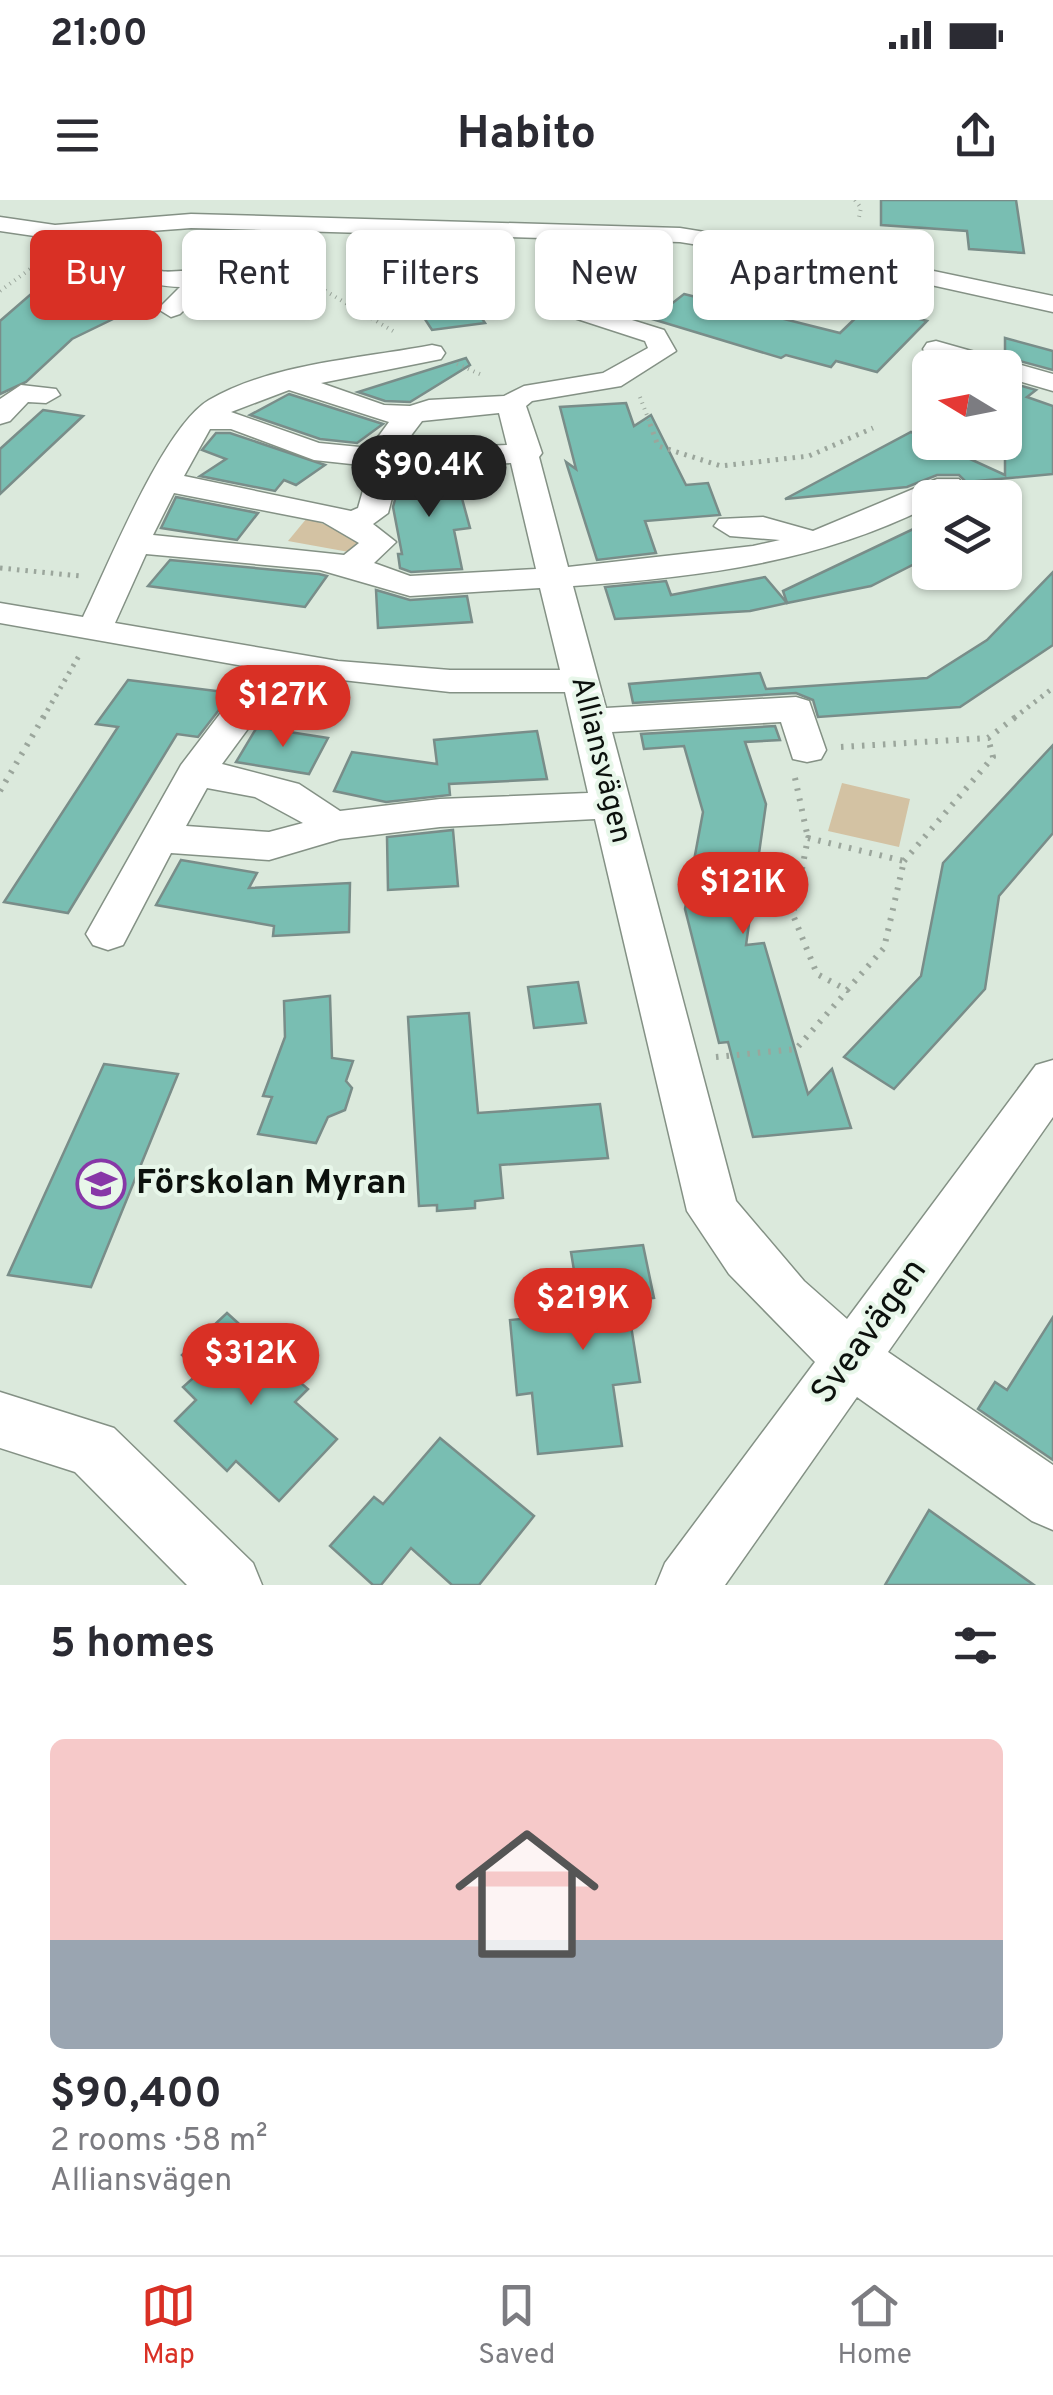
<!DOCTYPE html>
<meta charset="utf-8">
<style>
:root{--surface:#fff;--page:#f7f7f7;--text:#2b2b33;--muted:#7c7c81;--line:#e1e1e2;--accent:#d93025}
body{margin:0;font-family:Overpass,sans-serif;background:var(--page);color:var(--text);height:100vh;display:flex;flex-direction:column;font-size:38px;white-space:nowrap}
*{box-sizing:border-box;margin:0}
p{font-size:32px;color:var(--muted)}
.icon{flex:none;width:55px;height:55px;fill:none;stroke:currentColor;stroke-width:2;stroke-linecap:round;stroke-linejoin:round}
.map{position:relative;height:1385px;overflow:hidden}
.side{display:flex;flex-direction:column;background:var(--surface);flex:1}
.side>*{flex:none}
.top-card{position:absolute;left:30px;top:30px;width:995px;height:90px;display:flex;gap:20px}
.needle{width:65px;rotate:280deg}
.fabs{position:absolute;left:912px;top:150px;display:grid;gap:20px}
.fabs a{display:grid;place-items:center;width:110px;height:110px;border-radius:15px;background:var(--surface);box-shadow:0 2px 8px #0004;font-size:50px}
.price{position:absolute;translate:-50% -85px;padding:0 22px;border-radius:35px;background:var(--accent);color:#fff;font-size:32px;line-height:65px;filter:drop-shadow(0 2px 5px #0008)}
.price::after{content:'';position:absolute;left:50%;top:60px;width:30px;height:22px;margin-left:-15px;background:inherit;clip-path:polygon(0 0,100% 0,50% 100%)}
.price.selected{background:#222;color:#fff}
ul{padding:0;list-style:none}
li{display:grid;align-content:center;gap:20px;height:530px;padding:0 50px}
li+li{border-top:2px solid var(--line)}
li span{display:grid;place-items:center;height:310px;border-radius:15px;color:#555}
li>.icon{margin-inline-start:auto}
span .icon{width:180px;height:180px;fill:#fffc;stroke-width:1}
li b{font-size:42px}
h2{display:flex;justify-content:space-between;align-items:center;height:120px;padding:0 50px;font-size:42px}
.pill{padding:0 35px;border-radius:15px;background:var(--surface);box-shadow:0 2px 8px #0004;font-size:35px;line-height:90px}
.pill.selected{background:var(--accent);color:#fff}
.status{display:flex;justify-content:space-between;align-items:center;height:70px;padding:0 50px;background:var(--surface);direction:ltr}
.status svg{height:28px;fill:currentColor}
header{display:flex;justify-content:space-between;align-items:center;height:130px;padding:0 50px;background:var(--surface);font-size:45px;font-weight:700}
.menu{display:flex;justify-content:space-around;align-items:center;height:140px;border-top:2px solid var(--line);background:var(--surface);font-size:28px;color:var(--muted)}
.menu a{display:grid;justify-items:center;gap:5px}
.menu .selected{color:var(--accent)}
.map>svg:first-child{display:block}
.green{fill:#d3c2a3}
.building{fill:#79beb2;stroke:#798d89;stroke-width:2.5}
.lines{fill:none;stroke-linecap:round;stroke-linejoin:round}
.minor-casing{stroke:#849185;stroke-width:3}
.path-far2{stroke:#9ba69c;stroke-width:4;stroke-dasharray:1 5;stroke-linecap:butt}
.path-far1{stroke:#9ba69c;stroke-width:5;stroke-dasharray:2.5 6;stroke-linecap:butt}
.path{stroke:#9ba69c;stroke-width:6;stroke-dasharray:2.5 8;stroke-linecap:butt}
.minor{fill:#fff;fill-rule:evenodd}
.labels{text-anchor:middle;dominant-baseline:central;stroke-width:8;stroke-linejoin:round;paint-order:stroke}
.street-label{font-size:30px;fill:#0c110d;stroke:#e8f7ea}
.near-poi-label{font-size:35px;font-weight:bold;fill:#0c110d;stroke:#e8f7ea;text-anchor:start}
.near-street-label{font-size:35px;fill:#0c110d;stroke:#e8f7ea}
</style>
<div class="status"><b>21:00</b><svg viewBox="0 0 49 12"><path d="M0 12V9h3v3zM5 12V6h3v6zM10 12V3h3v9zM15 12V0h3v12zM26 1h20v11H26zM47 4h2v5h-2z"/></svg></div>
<header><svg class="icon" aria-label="menu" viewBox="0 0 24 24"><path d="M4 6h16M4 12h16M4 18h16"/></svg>Habito<svg class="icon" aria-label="share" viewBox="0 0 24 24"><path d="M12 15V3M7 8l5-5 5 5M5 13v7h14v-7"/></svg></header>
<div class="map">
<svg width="1053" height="1385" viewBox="0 0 1053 1385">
<rect width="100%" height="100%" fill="#dbe9dc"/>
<g class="green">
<polygon points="307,318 370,341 360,354 288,341"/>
<polygon points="842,583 910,599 899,647 828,631"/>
</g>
<g class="building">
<polygon points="881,0 1016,0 1024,53 969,49 967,31 881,25"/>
<polygon points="384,56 454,94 464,92 485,123 432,130 419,110 392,113 376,78 395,72"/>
<polygon points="38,88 152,100 72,139 26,182 0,194 0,121"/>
<polygon points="684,94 840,133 868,106 927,121 877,172 836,161 831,167 786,155 781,158 652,119"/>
<polygon points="1005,138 1053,151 1053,170 1005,157"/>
<polygon points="466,158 470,165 410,202 385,201 358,192"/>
<polygon points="1005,181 1036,190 1027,197 1053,206 1053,274 966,282 959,275 937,275 907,287 785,299 911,232 1005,275"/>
<polygon points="289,194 383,224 357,243 320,239 250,215"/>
<polygon points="626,203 634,226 651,215 686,285 708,283 720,315 645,321 656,353 597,360 566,262 576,269 560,207"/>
<polygon points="43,210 83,216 0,294 0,249"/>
<polygon points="216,233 230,233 325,265 296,285 284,280 275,291 200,276 226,259 202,250"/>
<polygon points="454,269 470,328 454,330 462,369 411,372 400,368 398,354 402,354 393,307 403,271"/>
<polygon points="176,297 258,313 237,340 161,328"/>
<polygon points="930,321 930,356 871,386 787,403 783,391"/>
<polygon points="170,360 319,374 327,376 305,407 148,386"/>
<polygon points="1053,372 1053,445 960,507 818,517 813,500 796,493 633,503 629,484 760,473 766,489 927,478 987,440"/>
<polygon points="765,377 787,403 750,411 615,419 605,387 666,381 671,395"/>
<polygon points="376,390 410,400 467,396 472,422 378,428"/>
<polygon points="128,480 232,493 198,537 177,534 68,713 4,702 118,527 96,524"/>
<polygon points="775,526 780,540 745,542 766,604 746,745 764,743 808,894 832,869 851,928 753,937 728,842 719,843 685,709 703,612 684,546 644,549 641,534"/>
<polygon points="257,527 328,538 309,574 236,562"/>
<polygon points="537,531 547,579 449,584 450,595 386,602 334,591 352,552 437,564 434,540"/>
<polygon points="1053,545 1053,633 999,696 985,789 894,889 844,857 921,776 943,663"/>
<polygon points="453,630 458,686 388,690 387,637"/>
<polygon points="181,660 257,673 249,688 350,683 349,732 273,736 274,726 156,705"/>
<polygon points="578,782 586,823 534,828 528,787"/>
<polygon points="330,796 332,858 353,861 346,881 352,888 345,910 328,917 316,943 258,934 272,897 263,896 285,837 284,801"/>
<polygon points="469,813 478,913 600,904 608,958 500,965 503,998 475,1001 475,1008 437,1011 437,1005 419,1006 408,817"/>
<polygon points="104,864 178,874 91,1087 8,1075"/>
<polygon points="643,1045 654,1098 627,1101 640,1182 613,1185 622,1246 538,1254 532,1193 517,1195 510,1120 581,1113 571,1052"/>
<polygon points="227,1113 258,1141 263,1136 303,1171 295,1178 308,1189 295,1202 337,1239 279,1301 236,1261 227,1271 175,1221 196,1200 183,1187 200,1172 182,1155"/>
<polygon points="1053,1117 1053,1260 978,1209 995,1182 1007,1190"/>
<polygon points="440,1238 534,1316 479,1385 452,1385 411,1348 381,1385 373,1385 330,1346 374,1297 383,1304"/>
<polygon points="929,1310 1034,1385 885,1385"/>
</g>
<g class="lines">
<g class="minor-casing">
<g id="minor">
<path d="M191 14 680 28 886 61 1053 96V112L886 75 680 42 191 28 137 32C148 102 184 51 213 82L180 114 171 117 158 109 180 87C140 85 119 77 114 34L55 39 0 31V17L55 25Z"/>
<path d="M571 101 664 130 676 151 621 186 532 201 526 206 542 253 539 257 568 367 753 346 780 340 730 336 714 326 719 319 763 317 813 331 937 279H959L963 285 947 298H930V306C817 363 699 377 573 386L606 508 796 497 809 501 826 550 821 559 807 562 793 559 781 522 612 532 736 1001 804 1081 847 1119 1036 865 1053 860V917L888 1152 1053 1265V1330L1032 1321 857 1197 725 1385H656L665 1363 815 1162 729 1074 687 1011 595 619 440 627 340 639 269 660 171 653 123 745 108 750 93 745 86 734 181 565 255 468 0 423V403L83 417C108 366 163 227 209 200 273 163 360 159 432 145L441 147 445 153 441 159 321 183 384 205 410 206 429 200 504 196 524 186 603 173 648 148 645 141 562 114 558 109 562 104ZM289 190 389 222 370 248 319 243 231 212ZM499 213 507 245 400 250 422 221ZM210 229H231L314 260 370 266 358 308 351 311 184 276ZM511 263 536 369 410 376 374 363 396 342 373 324 388 313 400 267ZM174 293 323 322 359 343 344 355 153 335ZM146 354 320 370 410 396 540 388 560 470H450L338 461 115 423ZM288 474 450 492H565L588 593 440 599 340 611 299 584 222 564ZM207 588 255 597 303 623 269 632 186 626Z"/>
<polygon points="936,141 1053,174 1053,191 1005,177 1005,168 971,168 927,155 923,149 927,143"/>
<polygon points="21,185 56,189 60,195 46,203 28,202 10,221 0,224 0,199"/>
<polygon points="0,1192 114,1228 253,1363 262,1385 187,1385 75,1272 0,1248"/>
</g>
</g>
<g class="path-far2">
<polyline points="855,0 861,8 859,17"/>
<polyline points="258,51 393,131"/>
<polyline points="0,91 44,59"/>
<polyline points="457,164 482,175"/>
<polyline points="640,197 651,226"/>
</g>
<g class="path-far1">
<polyline points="650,224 658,246 721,266 809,256 873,228"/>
<polyline points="0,368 80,376"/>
<polyline points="43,518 80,454"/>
<polyline points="1014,518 1053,488"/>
</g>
<g class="path">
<polyline points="841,547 988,538 1017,516"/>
<polyline points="795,578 808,638"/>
<polyline points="0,591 44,516"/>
<polygon points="808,638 904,661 884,748 847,790 817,774 793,715"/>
<polyline points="904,661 993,557 988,538"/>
<polyline points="716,857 796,849 847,791"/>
</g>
<use href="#minor" class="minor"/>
</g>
<defs>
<g id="school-ring" transform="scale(2.5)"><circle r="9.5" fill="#e8f7ea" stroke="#8737a7" stroke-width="1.5"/><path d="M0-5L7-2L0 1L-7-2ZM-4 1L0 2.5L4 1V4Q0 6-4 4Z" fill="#8737a7"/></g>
</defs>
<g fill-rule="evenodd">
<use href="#school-ring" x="101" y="984"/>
</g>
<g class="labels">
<g class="street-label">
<text transform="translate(600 560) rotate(76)">Alliansvägen</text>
</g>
<g class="near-poi-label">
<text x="136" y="984">Förskolan Myran</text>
</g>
<g class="near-street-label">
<text transform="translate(870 1132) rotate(-54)">Sveavägen</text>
</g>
</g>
</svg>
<div class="fabs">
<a><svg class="needle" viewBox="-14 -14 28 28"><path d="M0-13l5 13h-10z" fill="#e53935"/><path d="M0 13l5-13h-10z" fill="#7c7c81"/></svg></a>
<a><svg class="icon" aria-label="layers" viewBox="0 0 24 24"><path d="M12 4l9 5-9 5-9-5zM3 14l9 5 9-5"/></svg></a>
</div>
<b class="price selected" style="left:429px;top:320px">$90.4K</b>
<b class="price" style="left:283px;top:550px">$127K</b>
<b class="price" style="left:743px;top:737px">$121K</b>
<b class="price" style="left:583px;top:1153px">$219K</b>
<b class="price" style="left:251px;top:1208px">$312K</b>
<div class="top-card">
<a class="pill selected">Buy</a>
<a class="pill">Rent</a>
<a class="pill">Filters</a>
<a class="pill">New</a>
<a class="pill">Apartment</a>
</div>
</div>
<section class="side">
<h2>5 homes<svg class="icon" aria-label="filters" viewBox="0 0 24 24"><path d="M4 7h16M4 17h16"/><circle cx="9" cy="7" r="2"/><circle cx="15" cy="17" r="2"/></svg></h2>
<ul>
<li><span style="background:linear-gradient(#f6c9c9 65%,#9aa5b1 0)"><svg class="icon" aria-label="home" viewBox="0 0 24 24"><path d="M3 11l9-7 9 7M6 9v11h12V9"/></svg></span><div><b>$90,400</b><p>2 rooms · 58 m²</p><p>Alliansvägen</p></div></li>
</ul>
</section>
<nav class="menu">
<a class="selected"><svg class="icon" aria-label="map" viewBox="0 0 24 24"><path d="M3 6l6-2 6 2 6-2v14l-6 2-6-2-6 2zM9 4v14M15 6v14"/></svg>Map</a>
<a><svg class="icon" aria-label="saved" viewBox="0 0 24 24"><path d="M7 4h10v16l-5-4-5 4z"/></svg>Saved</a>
<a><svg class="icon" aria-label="home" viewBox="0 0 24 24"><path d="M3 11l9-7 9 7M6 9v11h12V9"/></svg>Home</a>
</nav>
